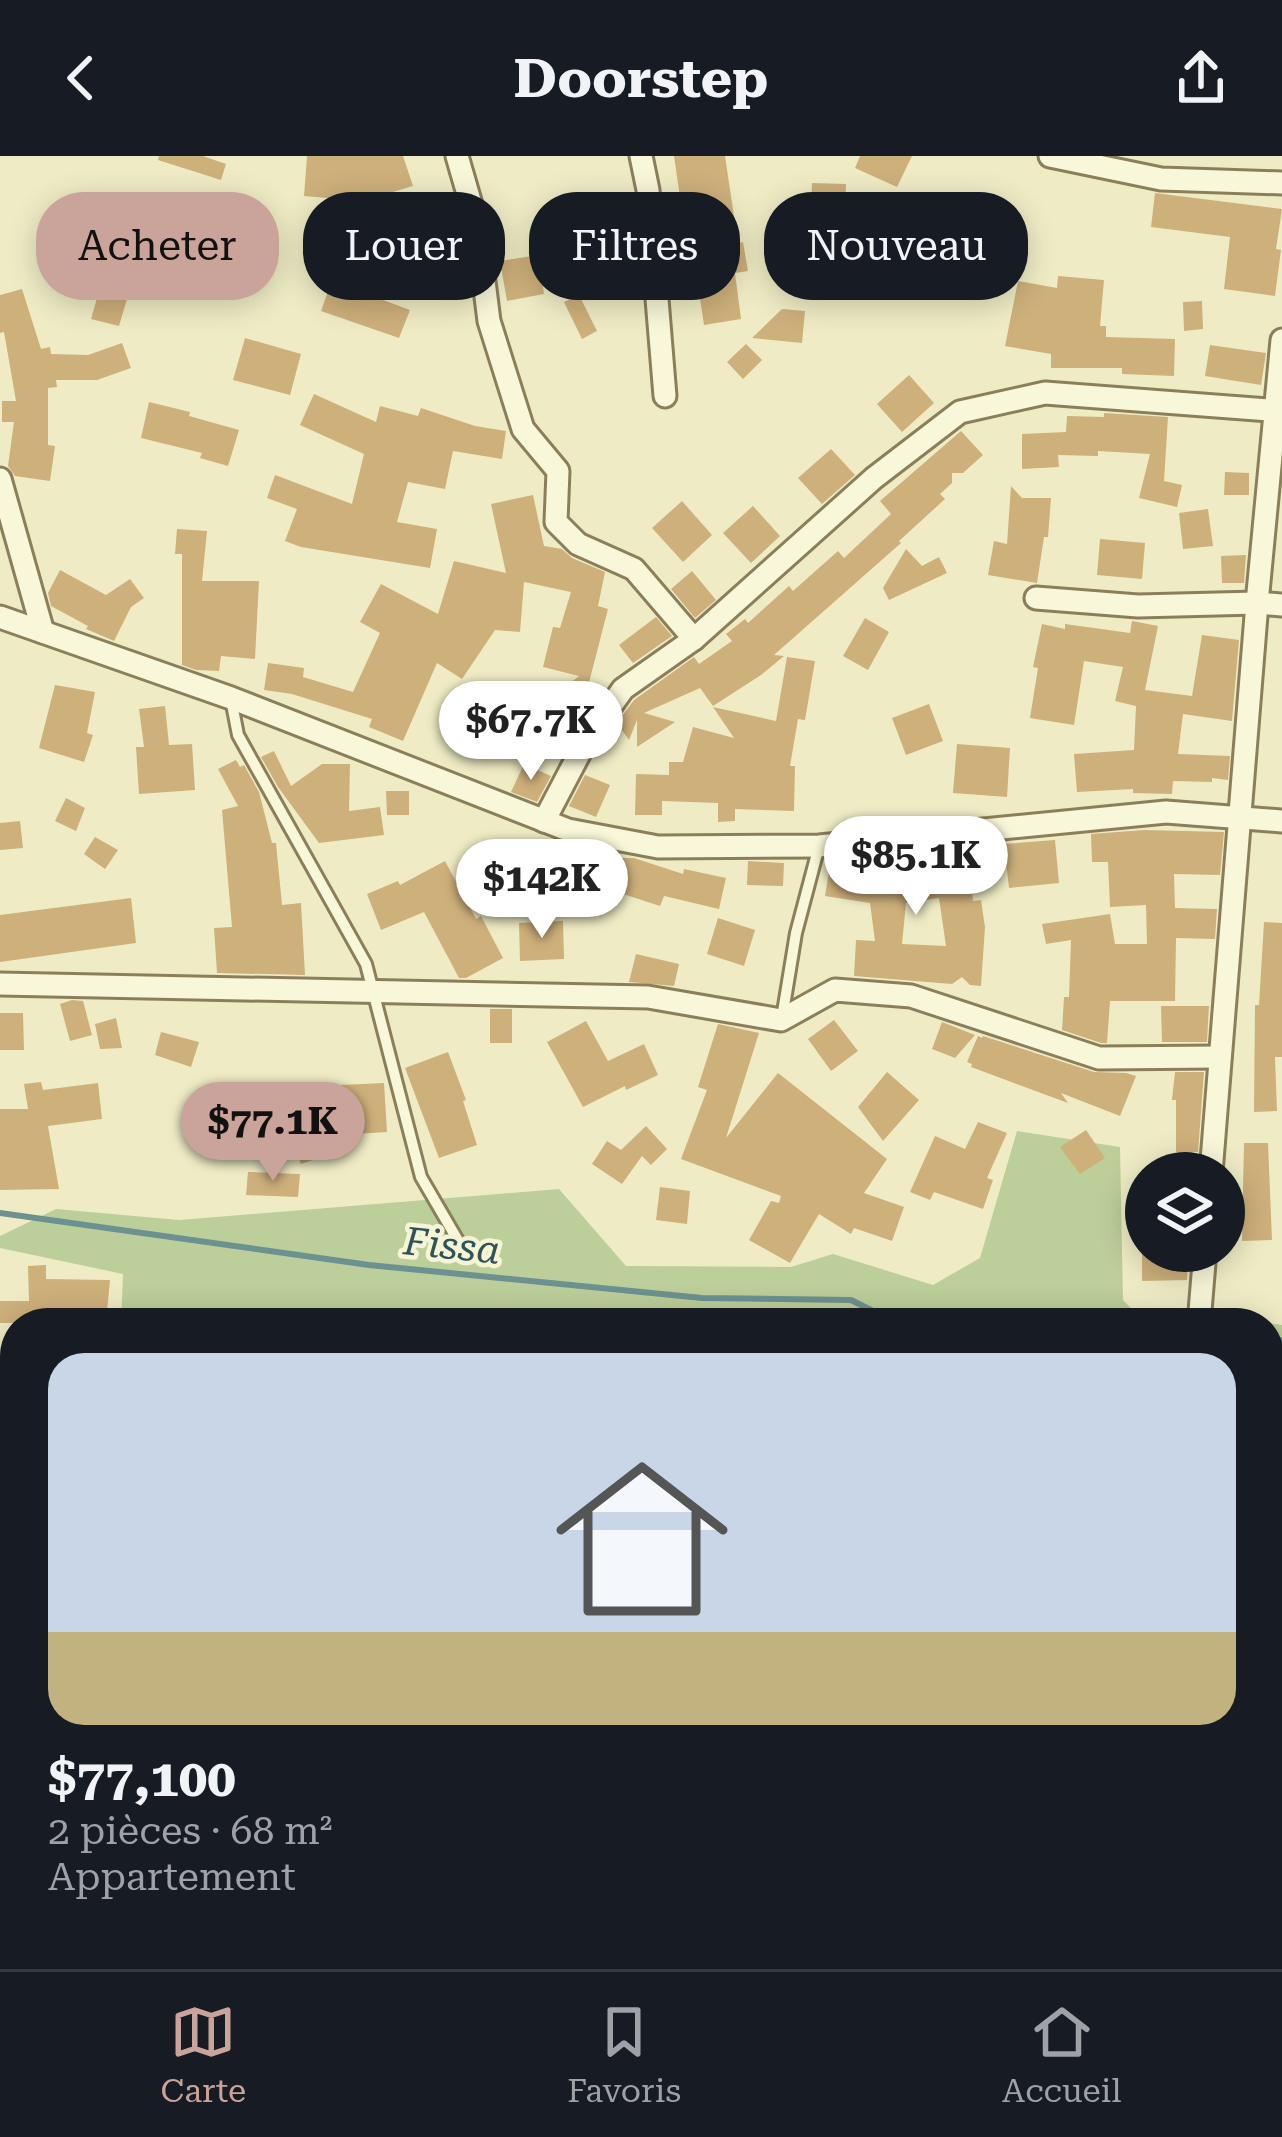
<!DOCTYPE html>
<html lang="fr">
<meta charset="utf-8">
<style>
:root{--surface:#171b24;--page:#242831;--text:#f1f3f6;--muted:#9ea1a6;--line:#363941;--accent:#caa39a}
body{margin:0;font-family:"Roboto Serif",serif;background:var(--page);color:var(--text);height:100vh;display:flex;flex-direction:column;font-size:45px;white-space:nowrap}
*{box-sizing:border-box;margin:0}
p{font-size:39px;color:var(--muted)}
.icon{flex:none;width:66px;height:66px;fill:none;stroke:currentColor;stroke-width:2;stroke-linecap:round;stroke-linejoin:round}
.map{position:relative;flex:1;overflow:hidden}
.drawer{position:absolute;left:0px;top:1152px;width:1284px;height:663px;display:flex;flex-direction:column;background:var(--surface);border-radius:48px 48px 0 0;box-shadow:0 6px 30px #0003}
.drawer>*{flex:none}
.top-card{position:absolute;left:36px;top:36px;width:1212px;height:108px;display:flex;gap:24px}
.fabs{position:absolute;left:1125px;top:996px;display:grid;gap:24px}
.fabs a{display:grid;place-items:center;width:120px;height:120px;border-radius:50%;background:var(--surface);box-shadow:0 6px 30px #0003;font-size:60px}
.price{position:absolute;translate:-50% -102px;padding:0 27px;border-radius:42px;background:#fff;color:#222;font-size:39px;line-height:78px;filter:drop-shadow(0 3px 6px #0008)}
.price::after{content:'';position:absolute;left:50%;top:72px;width:36px;height:27px;margin-left:-18px;background:inherit;clip-path:polygon(0 0,100% 0,50% 100%)}
.price.selected{background:var(--accent);color:#111}
ul{padding:0;list-style:none}
li{display:grid;align-content:center;gap:24px;height:636px;padding:0 48px}
li+li{border-top:3px solid var(--line)}
li span{display:grid;place-items:center;height:372px;border-radius:36px;color:#555}
li>.icon{margin-inline-start:auto}
span .icon{width:216px;height:216px;fill:#fffc;stroke-width:1}
li b{font-size:51px}
.tag{padding:0 42px;border-radius:48px;background:var(--surface);box-shadow:0 6px 30px #0003;font-size:42px;line-height:108px}
.tag.selected{background:var(--accent);color:#111}
header{display:flex;justify-content:space-between;align-items:center;height:156px;padding:0 48px;background:var(--surface);font-size:54px;font-weight:700}
.tabs{display:flex;justify-content:space-around;align-items:center;height:168px;border-top:3px solid var(--line);background:var(--surface);font-size:33px;color:var(--muted)}
.tabs a{display:grid;justify-items:center;gap:6px}
.tabs .selected{color:var(--accent)}
.map>svg:first-child{display:block}
.green{fill:#bcce99}
.lines{fill:none;stroke-linecap:round;stroke-linejoin:round}
.stream{stroke:#6d9190;stroke-width:6}
.building{fill:#ceb07b;fill-rule:evenodd}
.lane-casing{stroke:#8b7f5b;stroke-width:16}
.street-casing{stroke:#8b7f5b;stroke-width:27}
.lane{stroke:#f9f7d9;stroke-width:10}
.street{stroke:#f9f7d9;stroke-width:21}
.labels{text-anchor:middle;dominant-baseline:central;stroke-width:9;stroke-linejoin:round;paint-order:stroke}
.water-label{font-size:39px;font-style:italic;fill:#2e535a;stroke:#f6f4d5}
</style>
<header><svg class="icon" aria-label="back" viewBox="0 0 24 24"><path d="M15 5l-7 7 7 7"/></svg>Doorstep<svg class="icon" aria-label="share" viewBox="0 0 24 24"><path d="M12 15V3M7 8l5-5 5 5M5 13v7h14v-7"/></svg></header>
<div class="map">
<svg width="1282" height="1813" viewBox="0 0 1282 1813">
<rect width="100%" height="100%" fill="#efecc5"/>
<g class="green">
<polygon points="1017,975 1120,991 1123,1144 1145,1167 121,1167 123,1118 0,1092 0,1080 56,1053 179,1064 559,1033 626,1110 791,1111 833,1098 933,1129 980,1102"/>
<polygon points="1269,1167 1282,1169 1282,1263 1269,1264"/>
</g>
<g class="lines">
<g class="stream">
<polyline points="0,1057 369,1109 702,1142 851,1144 897,1167"/>
<polyline points="1269,1189 1282,1184"/>
</g>
</g>
<g class="building">
<polygon points="159,0 203,0 226,8 221,24 158,4"/>
<polygon points="307,0 403,0 413,30 362,45 304,40"/>
<polygon points="674,0 725,0 738,87 743,86 748,115 735,117 741,163 704,169 697,123 692,124"/>
<polygon points="860,0 912,0 897,31 855,12"/>
<polygon points="812,27 846,28 844,89 810,88"/>
<polygon points="1155,37 1282,53 1276,93 1281,94 1275,140 1224,133 1230,81 1151,71"/>
<polygon points="98,45 185,71 173,110 135,98 138,90 89,75"/>
<polygon points="629,48 635,94 620,95 626,139 589,143 583,96 546,94 550,53 612,58 611,50"/>
<polygon points="341,77 359,82 349,117 331,112"/>
<polygon points="227,83 266,94 255,132 216,121"/>
<polygon points="538,99 544,138 507,145 500,105"/>
<polygon points="966,100 1018,106 1016,125 966,122"/>
<polygon points="334,118 362,128 359,135 410,154 399,182 321,155"/>
<polygon points="1058,120 1104,124 1100,170 1106,170 1106,181 1175,183 1174,220 1122,218 1122,212 1051,212 1051,198 1005,190 1018,125 1057,132"/>
<polygon points="22,133 41,193 50,191 51,198 88,199 122,187 131,212 97,224 56,224 57,231 48,232 48,289 55,290 50,325 15,320 8,310 14,266 2,266 2,245 16,245 4,176 0,177 0,139"/>
<polygon points="99,135 127,143 119,170 91,163"/>
<polygon points="579,139 597,175 582,183 564,146"/>
<polygon points="1202,145 1203,173 1184,175 1183,146"/>
<polygon points="782,153 805,155 802,187 752,182"/>
<polygon points="245,182 301,198 290,239 233,224"/>
<polygon points="746,188 762,204 743,223 727,206"/>
<polygon points="1210,189 1266,197 1261,229 1205,220"/>
<polygon points="909,219 934,247 902,276 877,248"/>
<polygon points="314,238 376,266 380,250 418,260 421,252 475,270 506,275 502,303 453,295 445,333 408,326 397,366 437,373 430,412 301,391 285,385 297,353 267,342 275,319 352,348 364,298 300,269"/>
<polygon points="149,246 190,256 189,260 239,274 228,310 200,302 202,297 141,282"/>
<polygon points="1104,257 1168,261 1164,325 1182,329 1177,351 1139,342 1150,298 1098,295 1098,300 1058,299 1059,311 1022,313 1022,278 1066,276 1067,260 1104,261"/>
<polygon points="961,275 983,299 963,317 952,317 952,327 940,338 945,343 899,385 901,387 774,499 784,500 761,519 713,550 700,532 644,557 675,566 637,591 637,564 629,584 617,567 634,544 694,501 699,508 732,485 726,478 745,463 748,467 789,430 793,435 838,395 844,402 891,358 880,345"/>
<polygon points="831,293 855,319 822,348 798,322"/>
<polygon points="1225,316 1249,317 1249,339 1224,339"/>
<polygon points="1011,330 1022,342 1051,342 1048,381 1044,381 1037,427 988,419 994,385 1007,388"/>
<polygon points="533,339 544,390 562,393 572,402 605,416 598,450 608,453 585,542 589,548 589,554 557,580 536,554 579,520 543,511 553,471 560,472 571,436 524,426 520,476 495,474 462,523 437,507 403,585 369,571 372,563 292,538 264,534 268,507 304,512 303,521 353,536 380,477 360,466 381,428 438,458 454,405 506,417 491,348"/>
<polygon points="682,345 712,379 683,406 652,372"/>
<polygon points="753,350 780,380 751,407 723,377"/>
<polygon points="1208,353 1213,390 1183,393 1179,357"/>
<polygon points="177,373 207,375 202,425 259,425 255,503 221,500 219,515 196,514 182,509 182,398 175,398"/>
<polygon points="1100,383 1145,387 1142,423 1097,419"/>
<polygon points="906,393 922,410 939,401 947,417 889,444 883,432"/>
<polygon points="1246,399 1244,427 1222,427 1221,400"/>
<polygon points="60,414 106,439 130,423 144,442 131,451 114,485 86,473 88,470 51,450 48,437"/>
<polygon points="692,415 716,444 695,462 671,433"/>
<polygon points="656,461 672,480 633,507 619,489"/>
<polygon points="865,462 889,476 868,514 843,500"/>
<polygon points="1132,465 1158,470 1145,534 1192,540 1202,479 1239,484 1232,565 1183,558 1178,598 1230,600 1228,624 1212,622 1212,626 1173,625 1172,638 1133,637 1133,633 1077,636 1074,598 1134,594 1136,550 1115,545 1123,511 1084,505 1074,569 1030,562 1038,512 1033,511 1042,468 1065,473 1065,468 1130,477"/>
<polygon points="787,501 815,505 805,564 798,563 790,610 795,610 794,655 735,653 735,665 718,666 718,647 662,645 662,659 635,659 636,618 669,619 669,606 683,606 693,571 734,582 713,551 776,565"/>
<polygon points="55,529 95,536 87,577 93,579 84,606 39,592"/>
<polygon points="929,548 943,585 906,599 892,562"/>
<polygon points="165,550 169,589 192,588 195,634 139,638 136,591 144,591 139,553"/>
<polygon points="957,588 1010,592 1007,641 953,637"/>
<polygon points="274,595 291,630 322,608 350,608 349,655 380,651 384,679 319,687 278,631 261,601"/>
<polygon points="236,604 240,611 244,609 259,636 272,687 276,687 282,749 301,747 305,819 217,817 214,772 232,771 222,654 238,650 218,613"/>
<polygon points="524,608 551,620 537,646 511,636"/>
<polygon points="585,619 610,629 596,661 569,650"/>
<polygon points="386,635 409,635 409,659 387,659"/>
<polygon points="66,642 85,652 76,675 55,665"/>
<polygon points="20,665 23,692 0,694 0,667"/>
<polygon points="1144,674 1224,676 1220,719 1174,718 1175,752 1217,753 1215,783 1176,782 1175,845 1110,845 1107,887 1101,887 1062,874 1064,841 1069,841 1071,784 1046,788 1042,768 1110,758 1115,788 1147,788 1146,749 1110,751 1108,706 1092,706 1091,678"/>
<polygon points="95,681 118,694 105,713 84,698"/>
<polygon points="1055,684 1059,727 1009,732 1004,688"/>
<path d="M968 695 973 745 981 744 985 771 981 830 970 829 962 821 952 828 854 820 856 784 875 785 870 747 825 740 831 704 860 708ZM939 742 946 790 902 788 906 747Z"/>
<polygon points="565,702 634,702 683,718 684,713 726,722 719,753 664,740 660,750 620,737 622,730 565,730"/>
<polygon points="445,705 476,763 481,760 503,802 466,822 459,822 424,756 381,774 367,738 398,725 400,729"/>
<polygon points="748,705 784,707 783,730 747,729"/>
<polygon points="131,742 136,787 0,806 0,759"/>
<polygon points="718,762 755,774 744,810 707,798"/>
<polygon points="563,765 564,803 520,805 519,767"/>
<polygon points="1264,766 1282,767 1282,901 1275,901 1277,955 1254,956 1255,849 1259,849"/>
<polygon points="636,798 679,808 674,830 629,826"/>
<polygon points="72,844 83,845 92,879 70,885 60,848"/>
<polygon points="1161,850 1209,850 1207,886 1162,886"/>
<rect x="490" y="853" width="22" height="34"/>
<polygon points="0,857 23,857 24,894 0,894"/>
<polygon points="116,862 122,892 100,893 95,868"/>
<polygon points="834,864 858,895 831,915 808,883"/>
<polygon points="586,865 608,905 644,888 658,919 626,934 625,930 583,951 547,886"/>
<polygon points="942,866 975,879 955,902 932,893"/>
<polygon points="718,868 759,877 726,982 778,917 887,1003 864,1037 904,1051 892,1085 854,1072 851,1078 819,1058 790,1107 749,1084 771,1045 779,1047 781,1040 681,1003 707,934 698,931"/>
<polygon points="161,876 199,886 191,911 155,899"/>
<polygon points="978,880 982,882 983,880 1094,916 1126,917 1136,920 1120,960 1061,937 1068,947 971,911 972,908 967,906"/>
<polygon points="448,896 466,944 463,945 477,989 439,1002 405,912"/>
<polygon points="887,916 919,944 883,985 858,951"/>
<polygon points="1175,916 1204,916 1198,996 1176,996 1176,944 1172,944"/>
<polygon points="41,926 43,934 98,927 102,963 48,970 59,1033 0,1034 0,953 28,953 24,928"/>
<polygon points="384,927 387,976 323,980 330,998 301,1008 291,981 286,982 285,977 342,956 341,929"/>
<polygon points="211,953 245,970 226,1004 191,987"/>
<polygon points="978,966 1007,977 987,1022 993,1024 983,1053 934,1036 930,1044 910,1036 935,980 965,993"/>
<polygon points="646,970 667,993 651,1009 642,1000 622,1028 592,1008 607,985 621,994"/>
<polygon points="1086,974 1105,1002 1080,1018 1060,991"/>
<polygon points="1244,987 1268,987 1272,1084 1242,1085"/>
<polygon points="248,1016 300,1018 298,1041 246,1039"/>
<polygon points="660,1031 690,1035 687,1068 656,1064"/>
<polygon points="1142,1095 1189,1095 1187,1124 1142,1125"/>
<polygon points="46,1109 46,1123 110,1124 106,1167 0,1167 0,1145 29,1145 28,1110"/>
</g>
<g class="lines">
<g class="lane-casing">
<g id="lane">
<polyline points="231,543 238,579 366,808 421,1021 460,1088"/>
<polyline points="782,862 796,777 819,690"/>
<polyline points="0,1574 15,1583"/>
<polyline points="404,1800 425,1811"/>
<polyline points="193,1813 199,1800"/>
</g>
</g>
<g class="street-casing">
<g id="street">
<polyline points="457,0 477,69 489,165 523,273 558,315 556,366 578,388 634,413 694,483"/>
<polyline points="641,0 648,34 665,240"/>
<polyline points="1050,0 1161,23 1282,27"/>
<polyline points="0,323 43,476"/>
<polyline points="1036,442 1138,450 1257,447 1282,449"/>
<polyline points="0,461 231,542 568,674 658,691 819,690 1166,656 1282,665"/>
<polyline points="544,665 587,583 623,533 694,483 874,322 960,256 1045,237 1282,255"/>
<polyline points="0,828 648,841 781,864 835,834 911,840 1099,902 1220,901"/>
<polyline points="1211,1017 1257,447 1282,184"/>
<polyline points="1199,1167 1205,1095"/>
<polyline points="0,1265 15,1264"/>
<polyline points="1269,1764 1282,1761"/>
<polyline points="910,1800 930,1813"/>
<polyline points="1001,1813 1003,1800"/>
<polyline points="1046,1813 1105,1800"/>
</g>
</g>
<use href="#lane" class="lane"/>
<use href="#street" class="street"/>
</g>
<g class="labels">
<g class="water-label">
<text transform="translate(452 1090) rotate(6)">Fissa</text>
</g>
</g>
</svg>
<div class="fabs">
<a><svg class="icon" aria-label="layers" viewBox="0 0 24 24"><path d="M12 4l9 5-9 5-9-5zM3 14l9 5 9-5"/></svg></a>
</div>
<b class="price" style="left:531px;top:627px">$67.7K</b>
<b class="price" style="left:916px;top:762px">$85.1K</b>
<b class="price" style="left:542px;top:785px">$142K</b>
<b class="price selected" style="left:273px;top:1028px">$77.1K</b>
<div class="top-card">
<a class="tag selected">Acheter</a>
<a class="tag">Louer</a>
<a class="tag">Filtres</a>
<a class="tag">Nouveau</a>
</div>
<section class="drawer">
<ul>
<li><span style="background:linear-gradient(#c9d6e8 75%,#c2b280 0)"><svg class="icon" aria-label="home" viewBox="0 0 24 24"><path d="M3 11l9-7 9 7M6 9v11h12V9"/></svg></span><div><b>$77,100</b><p>2 pièces · 68 m²</p><p>Appartement</p></div></li>
</ul>
</section>
</div>
<nav class="tabs">
<a class="selected"><svg class="icon" aria-label="map" viewBox="0 0 24 24"><path d="M3 6l6-2 6 2 6-2v14l-6 2-6-2-6 2zM9 4v14M15 6v14"/></svg>Carte</a>
<a><svg class="icon" aria-label="saved" viewBox="0 0 24 24"><path d="M7 4h10v16l-5-4-5 4z"/></svg>Favoris</a>
<a><svg class="icon" aria-label="home" viewBox="0 0 24 24"><path d="M3 11l9-7 9 7M6 9v11h12V9"/></svg>Accueil</a>
</nav>
